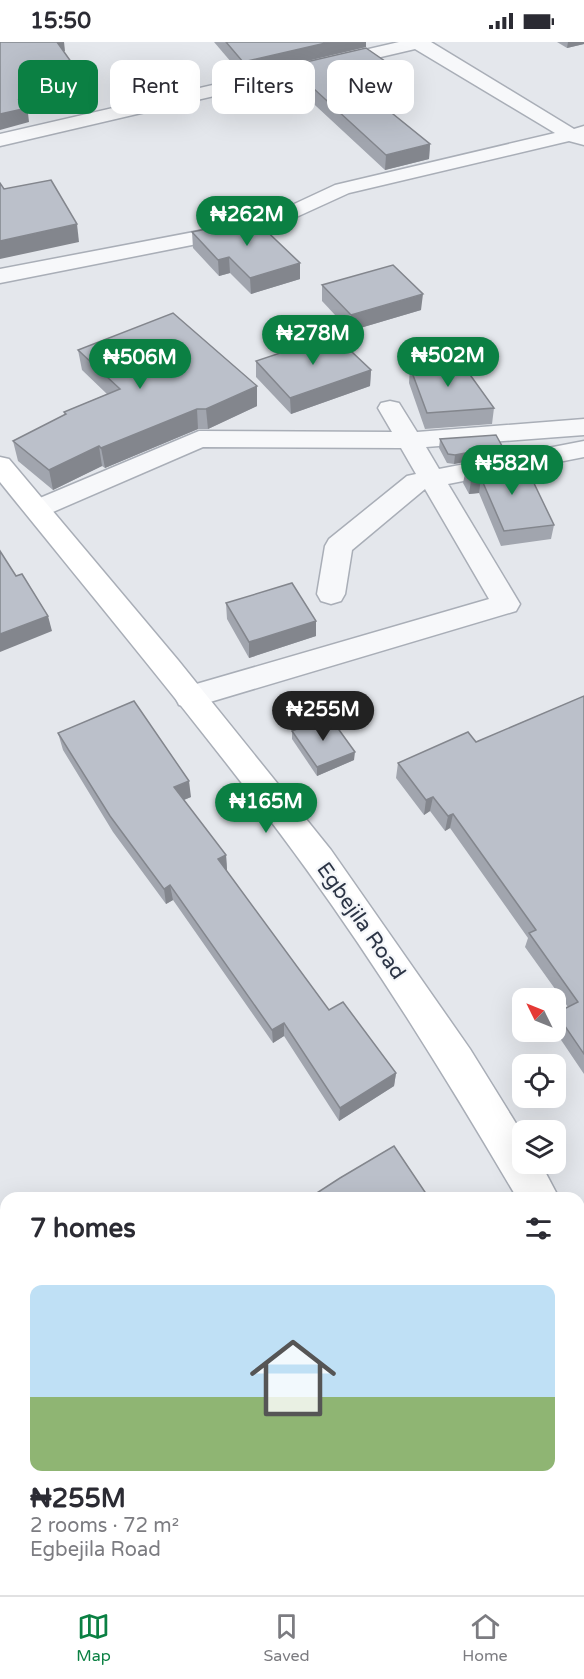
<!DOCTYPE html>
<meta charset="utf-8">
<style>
:root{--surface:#fff;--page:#f2f2f3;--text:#2b2b33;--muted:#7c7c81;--line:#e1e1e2;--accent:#0b8043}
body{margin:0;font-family:"Varela Round",sans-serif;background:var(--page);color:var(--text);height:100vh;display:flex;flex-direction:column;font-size:22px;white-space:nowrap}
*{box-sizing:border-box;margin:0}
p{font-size:20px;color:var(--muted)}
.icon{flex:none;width:33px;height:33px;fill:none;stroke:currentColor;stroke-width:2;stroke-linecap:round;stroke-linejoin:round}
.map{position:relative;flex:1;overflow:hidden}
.details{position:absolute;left:0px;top:1150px;width:585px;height:404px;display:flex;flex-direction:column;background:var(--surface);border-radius:18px 18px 0 0;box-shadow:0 6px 24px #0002}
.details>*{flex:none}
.guide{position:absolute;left:18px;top:18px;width:549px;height:54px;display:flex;gap:12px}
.needle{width:39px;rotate:313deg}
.controls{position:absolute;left:512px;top:946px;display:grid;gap:12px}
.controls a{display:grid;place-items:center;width:54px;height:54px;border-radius:12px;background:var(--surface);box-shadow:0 6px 24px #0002;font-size:30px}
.price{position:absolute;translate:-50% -51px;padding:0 14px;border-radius:21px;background:var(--accent);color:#fff;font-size:20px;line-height:39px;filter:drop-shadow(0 2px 3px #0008)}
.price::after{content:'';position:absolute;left:50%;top:36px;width:18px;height:14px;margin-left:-9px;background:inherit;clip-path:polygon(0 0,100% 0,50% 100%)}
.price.on{background:#222;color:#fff}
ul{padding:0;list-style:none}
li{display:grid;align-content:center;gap:12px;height:318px;padding:0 30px}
li span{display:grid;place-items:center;height:186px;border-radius:12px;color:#555}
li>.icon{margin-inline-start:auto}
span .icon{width:108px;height:108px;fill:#fffc;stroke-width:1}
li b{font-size:26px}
h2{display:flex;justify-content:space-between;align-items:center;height:72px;padding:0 30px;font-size:26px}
.pill{padding:0 21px;border-radius:12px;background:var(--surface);box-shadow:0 6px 24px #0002;font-size:21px;line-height:54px}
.pill.on{background:var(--accent);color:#fff}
.status{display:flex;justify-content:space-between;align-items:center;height:42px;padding:0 30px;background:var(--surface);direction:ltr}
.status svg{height:16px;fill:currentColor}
.tab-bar{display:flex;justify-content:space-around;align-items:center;height:84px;border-top:2px solid var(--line);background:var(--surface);font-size:16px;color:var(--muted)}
.tab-bar a{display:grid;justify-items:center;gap:3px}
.tab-bar .on{color:var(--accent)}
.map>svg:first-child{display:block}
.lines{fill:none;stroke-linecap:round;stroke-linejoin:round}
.street-casing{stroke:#a9aeb7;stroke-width:3}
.secondary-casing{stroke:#a9aeb7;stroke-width:3}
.street{fill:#f7f8fa;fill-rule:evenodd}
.secondary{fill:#fff;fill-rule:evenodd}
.wall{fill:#a1a5ae}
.shaded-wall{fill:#83868d}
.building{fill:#bbc0ca;stroke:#83868d;stroke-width:1.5}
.labels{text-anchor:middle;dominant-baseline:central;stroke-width:4.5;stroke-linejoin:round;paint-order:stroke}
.street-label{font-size:21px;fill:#2b3445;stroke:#f4f6f9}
</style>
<div class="status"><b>15:50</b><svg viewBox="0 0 49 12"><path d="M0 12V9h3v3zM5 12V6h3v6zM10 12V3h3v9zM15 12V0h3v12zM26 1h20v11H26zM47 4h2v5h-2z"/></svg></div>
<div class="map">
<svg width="584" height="1553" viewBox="0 0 584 1553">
<rect width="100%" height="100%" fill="#e4e7ec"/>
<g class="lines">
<g class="street-casing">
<g id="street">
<polygon points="399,0 431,0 574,87 584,84 584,103 569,99 349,151 268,188 0,241 0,227 262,177 335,143 555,91 415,7 0,104 0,92"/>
<polygon points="390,359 399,361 417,390 584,377 584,393 426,405 439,427 584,399 584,415 448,442 520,562 516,569 190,666 179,663 175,655 179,647 489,557 425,447 352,508 345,552 341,559 331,562 321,559 317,552 325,504 329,497 407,434 416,432 401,406 203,405 46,473 37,476 28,473 24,467 28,461 199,389 392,390 378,366 381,361"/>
<polygon points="352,1548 402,1548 404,1553 354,1553"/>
</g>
</g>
<g class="secondary-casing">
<g id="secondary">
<path d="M0 415 9 417 178 618 331 808 470 1007 522 1091V1122H541L559 1156H517C451 1044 383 933 307 828 210 695 103 568 0 440Z"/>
<polygon points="579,1202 584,1204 584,1253 579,1251"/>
<polygon points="584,1349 584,1395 579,1398 579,1352"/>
<polygon points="181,1548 244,1548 242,1553 179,1553"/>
</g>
</g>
<use href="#street" class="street"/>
<use href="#secondary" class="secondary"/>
</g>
<g class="wall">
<polygon points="214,0 366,0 366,5 243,34"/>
<polygon points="557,0 584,0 584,2 567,6"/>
<polygon points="289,24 407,50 377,59 430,102 429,117 385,128 289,39"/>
<polygon points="192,190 300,237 251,252 230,231 219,234 193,206"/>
<polygon points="322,243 421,268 350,289 322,259"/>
<polygon points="78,308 257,364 208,387 198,387 105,426 102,424 53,448 18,419 13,399 65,373 64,370 107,352 82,328"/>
<polygon points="256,319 371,328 370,344 291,372 256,335"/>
<polygon points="410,325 494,366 492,382 425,387 409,341"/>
<polygon points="440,397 500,413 454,422 447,421 439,406"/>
<polygon points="466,427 523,436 554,483 551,497 501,504 479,451 469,452 463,441"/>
<polygon points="226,561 316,579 316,594 249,616 227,577"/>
<polygon points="584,654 584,1032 555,989 556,971 568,965 525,905 528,896 450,786 445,789 430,769 424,773 396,736 398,721 476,700"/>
<polygon points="292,689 354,718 317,734 292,697"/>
<polygon points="58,691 191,755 184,758 226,813 227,828 226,829 329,968 396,1031 394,1044 339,1079 284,994 273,1001 173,858 166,862 113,790 63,708"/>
</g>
<g class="shaded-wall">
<polygon points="55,0 64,0 65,9 56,11"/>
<polygon points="330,0 366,0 366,5 243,34 243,20"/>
<polygon points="568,0 584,0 584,2 567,6"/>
<polygon points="408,35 407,50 377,58 376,69 368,46"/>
<polygon points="89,45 91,60 28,71 29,80 0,88 0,72 19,58"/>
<polygon points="430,102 429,117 385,128 386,113"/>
<polygon points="77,182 79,200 0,217 0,199"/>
<polygon points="229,215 230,231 219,234 218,218"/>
<polygon points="300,221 300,237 251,252 250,236"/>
<polygon points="423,252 421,268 350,289 351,273"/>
<polygon points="371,328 370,344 291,372 290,356"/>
<polygon points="257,344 257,364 208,387 206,367"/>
<polygon points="197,367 198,387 105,426 101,406"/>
<polygon points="99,404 102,424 53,448 49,428"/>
<polygon points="502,404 500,413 454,422 455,413"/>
<polygon points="481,436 479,451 469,452 471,438"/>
<polygon points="48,574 52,589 0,610 0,592"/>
<polygon points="316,579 316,594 249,616 249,600"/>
<polygon points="355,710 354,718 317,734 317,725"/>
<polygon points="189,739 191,755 176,761 174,745"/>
<polygon points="433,755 430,769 424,773 426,758"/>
<polygon points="453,772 450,786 445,789 448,774"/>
<polygon points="226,813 227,828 219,833 218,817"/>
<polygon points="170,843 173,858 166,862 164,847"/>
<polygon points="284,981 284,994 273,1001 272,988"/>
<polygon points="396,1031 394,1044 339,1079 340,1066"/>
<polygon points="6,1424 6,1435 0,1437 0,1427"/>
</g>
<g class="building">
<polygon points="0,0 57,0 89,45 19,58 27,66 0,72"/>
<polygon points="226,0 330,0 243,20"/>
<polygon points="366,6 408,35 368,46 377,54 372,55 430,102 386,113 289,24"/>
<polygon points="51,138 77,182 0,199 0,141 4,147"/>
<polygon points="254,177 300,221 250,236 229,215 218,218 192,190"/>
<polygon points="393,223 423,252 351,273 322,243"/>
<polygon points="173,271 257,344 206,367 197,367 101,406 99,404 49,428 13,399 66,372 64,370 120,347 78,308"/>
<polygon points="334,293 371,328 290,356 256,319"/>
<polygon points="458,316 494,366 427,371 410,325"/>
<polygon points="496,393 502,404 455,413 448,412 440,397"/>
<polygon points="513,417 523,436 531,435 554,483 504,489 481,436 471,438 466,427"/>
<polygon points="0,509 16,534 22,532 48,574 0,592"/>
<polygon points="292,541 316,579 249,600 226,561"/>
<polygon points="584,654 584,1012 556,971 578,960 529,891 536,888 453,772 448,774 433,755 426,758 398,721 468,690 476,700"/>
<polygon points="134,659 189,739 174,745 226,813 218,817 329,968 343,960 396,1031 340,1066 284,981 272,988 170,843 164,847 110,774 58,691"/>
<polygon points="329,674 355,710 317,725 292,689"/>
<polygon points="394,1104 429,1156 309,1156 340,1136"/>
<polygon points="6,1239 6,1424 0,1427 0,1241"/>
</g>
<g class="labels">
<g class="street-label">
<text transform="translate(361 879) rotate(55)">Egbejila Road</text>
</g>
</g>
</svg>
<div class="controls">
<a><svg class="needle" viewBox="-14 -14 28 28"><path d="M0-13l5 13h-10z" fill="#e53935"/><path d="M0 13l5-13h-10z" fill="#7c7c81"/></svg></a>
<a><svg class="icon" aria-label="locate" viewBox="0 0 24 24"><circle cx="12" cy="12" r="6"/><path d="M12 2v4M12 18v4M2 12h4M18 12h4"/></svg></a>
<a><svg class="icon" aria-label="layers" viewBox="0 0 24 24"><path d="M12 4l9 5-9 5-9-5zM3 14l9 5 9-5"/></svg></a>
</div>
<b class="price" style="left:247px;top:205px">₦262M</b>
<b class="price" style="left:313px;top:324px">₦278M</b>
<b class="price" style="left:448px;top:346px">₦502M</b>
<b class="price" style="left:140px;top:348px">₦506M</b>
<b class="price" style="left:512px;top:454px">₦582M</b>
<b class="price on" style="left:323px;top:700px">₦255M</b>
<b class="price" style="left:266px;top:792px">₦165M</b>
<div class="guide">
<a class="pill on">Buy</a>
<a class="pill">Rent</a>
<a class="pill">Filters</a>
<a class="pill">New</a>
</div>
<section class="details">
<h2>7 homes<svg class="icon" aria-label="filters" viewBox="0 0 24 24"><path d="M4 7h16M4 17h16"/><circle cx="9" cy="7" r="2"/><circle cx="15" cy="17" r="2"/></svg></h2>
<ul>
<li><span style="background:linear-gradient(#bfe0f5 60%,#8fb573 0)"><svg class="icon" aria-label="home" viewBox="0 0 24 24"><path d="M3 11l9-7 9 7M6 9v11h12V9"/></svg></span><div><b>₦255M</b><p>2 rooms · 72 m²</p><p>Egbejila Road</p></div></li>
</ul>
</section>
</div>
<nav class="tab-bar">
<a class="on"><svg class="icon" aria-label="map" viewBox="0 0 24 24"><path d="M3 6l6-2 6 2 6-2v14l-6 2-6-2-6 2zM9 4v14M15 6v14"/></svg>Map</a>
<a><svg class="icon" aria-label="saved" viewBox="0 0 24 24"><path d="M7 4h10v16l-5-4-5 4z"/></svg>Saved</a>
<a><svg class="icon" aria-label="home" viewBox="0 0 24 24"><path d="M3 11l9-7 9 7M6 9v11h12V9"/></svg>Home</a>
</nav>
